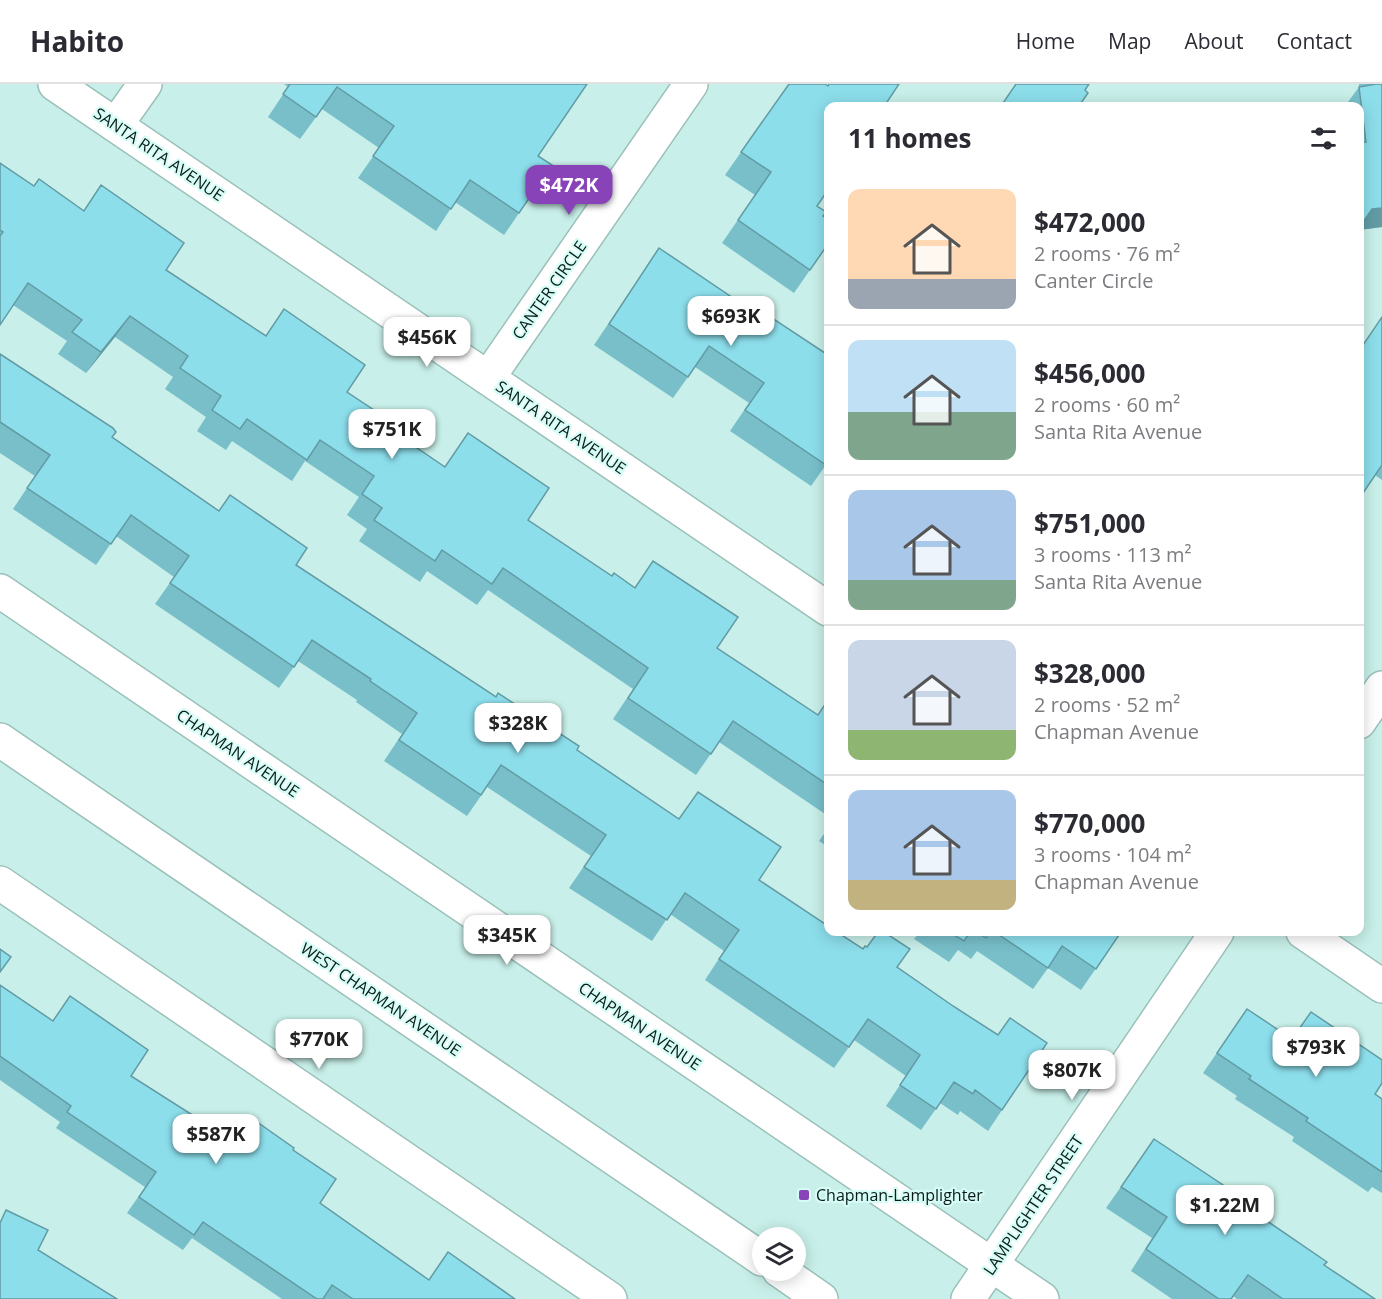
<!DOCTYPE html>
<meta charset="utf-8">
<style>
:root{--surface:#fff;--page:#f7f7f7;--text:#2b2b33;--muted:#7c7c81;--line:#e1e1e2;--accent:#8743b7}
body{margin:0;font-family:"Open Sans",sans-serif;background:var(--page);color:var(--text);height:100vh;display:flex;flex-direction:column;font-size:22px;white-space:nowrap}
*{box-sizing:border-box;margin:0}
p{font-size:20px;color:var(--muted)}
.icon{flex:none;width:33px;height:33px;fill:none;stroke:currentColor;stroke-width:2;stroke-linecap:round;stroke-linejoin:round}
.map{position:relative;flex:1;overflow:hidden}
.details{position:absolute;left:824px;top:18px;width:540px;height:834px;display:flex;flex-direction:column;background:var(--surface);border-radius:12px;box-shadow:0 3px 15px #0003}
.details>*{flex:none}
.controls{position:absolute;left:752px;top:1143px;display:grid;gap:12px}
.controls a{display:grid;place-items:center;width:54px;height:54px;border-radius:50%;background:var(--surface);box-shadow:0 3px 15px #0003;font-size:30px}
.price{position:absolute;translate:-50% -51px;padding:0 14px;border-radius:12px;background:#fff;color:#222;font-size:20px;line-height:39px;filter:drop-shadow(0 2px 3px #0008)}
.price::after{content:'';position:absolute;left:50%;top:36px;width:18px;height:14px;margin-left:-9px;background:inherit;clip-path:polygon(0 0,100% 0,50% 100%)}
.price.current{background:var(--accent);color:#fff}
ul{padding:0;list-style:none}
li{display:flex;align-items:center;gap:18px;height:150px;padding:0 24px}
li+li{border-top:2px solid var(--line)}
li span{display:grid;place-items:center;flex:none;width:168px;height:120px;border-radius:12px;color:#555}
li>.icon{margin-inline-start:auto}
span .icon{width:72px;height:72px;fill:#fffc;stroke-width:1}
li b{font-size:26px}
h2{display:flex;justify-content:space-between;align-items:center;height:72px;padding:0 24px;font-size:26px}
header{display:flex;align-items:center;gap:36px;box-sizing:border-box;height:84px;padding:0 30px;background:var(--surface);border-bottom:2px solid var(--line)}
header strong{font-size:28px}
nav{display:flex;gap:33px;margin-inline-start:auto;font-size:21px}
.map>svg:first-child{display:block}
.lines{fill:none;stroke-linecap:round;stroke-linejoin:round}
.minor-casing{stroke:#9ac0b9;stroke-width:36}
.major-casing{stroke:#9ac0b9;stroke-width:36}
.minor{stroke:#fff;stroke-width:33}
.major{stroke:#fff;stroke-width:33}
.wall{fill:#78bfca}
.shaded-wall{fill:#629ba4}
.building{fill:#8cdeeb;stroke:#629ba4;stroke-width:1.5}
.poi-dot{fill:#8743b7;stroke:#d5fdf6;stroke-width:2}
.labels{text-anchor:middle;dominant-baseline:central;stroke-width:4.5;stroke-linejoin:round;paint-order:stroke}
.street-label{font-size:16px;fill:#0c1b19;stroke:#d5fdf6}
.poi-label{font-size:16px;fill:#0c1b19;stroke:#d5fdf6;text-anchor:start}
</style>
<header>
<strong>Habito</strong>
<nav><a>Home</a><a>Map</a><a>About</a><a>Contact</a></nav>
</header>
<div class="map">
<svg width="1382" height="1215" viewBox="0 0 1382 1215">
<rect width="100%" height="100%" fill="#c8efe9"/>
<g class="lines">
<g class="minor-casing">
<g id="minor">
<polyline points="55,0 828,525"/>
<polyline points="116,41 145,0"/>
<polyline points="488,294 691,0"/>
<polyline points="0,507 1042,1215"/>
<polyline points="1359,638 1382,604"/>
<polyline points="0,799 610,1215"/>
<polyline points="1303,848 1382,902"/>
<polyline points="968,1215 1217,848"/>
</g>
</g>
<g class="major-casing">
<g id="major">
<polyline points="0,656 762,1175"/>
<polyline points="779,1186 821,1215"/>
</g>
</g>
<use href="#minor" class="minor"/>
<use href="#major" class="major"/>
</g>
<g class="wall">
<polygon points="284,0 587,0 538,72 519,129 504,151 455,118 436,147 358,94 379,64 322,25 300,55 268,33 288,3"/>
<polygon points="789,0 828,2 829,0 899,0 828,22 817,122 823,132 828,160 794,209 722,159 755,111 725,91"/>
<polygon points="1359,0 1382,0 1382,143 1359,146 1359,22 1345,22 1359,3"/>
<polygon points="0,79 34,102 166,186 347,308 388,344 445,383 528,436 612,492 635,503 653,477 717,564 818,631 828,616 828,732 719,658 696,691 613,635 633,605 488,506 477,521 427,487 420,498 359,457 367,445 347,431 359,413 305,377 292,397 232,357 226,366 197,347 206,333 165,305 173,293 115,253 86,289 58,270 67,257 13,221 0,241"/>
<polygon points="659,164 828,378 811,402 730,347 749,319 695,283 673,314 594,261"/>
<polygon points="1382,233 1382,396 1375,391 1359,415 1359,267"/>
<polygon points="0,270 112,353 296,481 577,666 759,796 863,865 897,883 1002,1026 988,1047 960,1027 958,1031 940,1019 921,1046 886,1022 906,992 854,956 834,984 705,896 724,867 670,830 652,857 569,804 591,772 487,703 467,732 384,677 402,650 356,618 357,616 298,577 279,604 155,520 174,493 116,452 96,481 13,425 35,392 0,369"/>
<polygon points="828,744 828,763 819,757"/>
<polygon points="920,848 1121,848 1081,906 1048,884 1033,905 977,867 971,875 958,866 949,878 914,855"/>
<polygon points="0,901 131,992 240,1062 293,1066 320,1119 429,1196 515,1215 282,1215 192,1154 183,1166 127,1129 145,1103 56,1044 60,1038 0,996"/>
<polygon points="1247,925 1382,1015 1382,1109 1372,1103 1368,1108 1292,1057 1294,1053 1235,1015 1237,1012 1203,989"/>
<polygon points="1139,1077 1232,1113 1324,1181 1375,1215 1237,1215 1233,1212 1232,1215 1172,1215 1131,1187 1152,1154 1106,1124"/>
</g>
<g class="shaded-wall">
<polygon points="1382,124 1382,143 1359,146 1359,144 1372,125"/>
<polygon points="130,232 115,253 86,289 101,268"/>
</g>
<g class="building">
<polygon points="290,0 587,0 538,72 552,81 519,129 470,96 451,125 373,72 394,42 337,3 316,33 283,10"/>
<polygon points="789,0 825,0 828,2 829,0 899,0 885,21 888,22 828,22 828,106 817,122 826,128 823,132 828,135 828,160 810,186 738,136 771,88 741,68"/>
<polygon points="1016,0 1089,0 1085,6 1088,9 1079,22 1001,22"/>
<polygon points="1376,0 1382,0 1382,124 1372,125 1359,144 1359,59 1366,58 1359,3"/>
<polygon points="0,79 34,102 39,95 84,127 101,101 184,159 166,186 266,252 284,225 365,281 347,308 392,338 388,344 445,383 468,349 549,404 528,436 612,492 614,489 635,504 653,477 738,533 717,564 818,631 828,616 828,701 733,637 711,670 628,614 648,584 503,484 492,500 442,466 435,477 374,436 382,424 362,410 374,392 320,356 307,376 247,335 240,345 212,326 221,312 180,284 188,272 130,232 101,268 72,248 82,236 28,199 0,241 0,152 3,148 0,146"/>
<polygon points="659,164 751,226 754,222 828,271 828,378 826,381 745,326 764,299 709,262 688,293 609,240"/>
<polygon points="1382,233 1382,381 1359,415 1359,282 1362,278 1359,276 1359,267"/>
<polygon points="0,270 113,344 116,348 112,353 219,427 230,411 307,464 296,481 496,613 498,609 579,662 577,666 679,735 698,708 781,763 759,796 828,842 828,848 837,848 863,865 865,862 867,863 878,848 884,848 910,865 897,883 953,922 998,951 1010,934 1047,959 1002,1026 975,1006 973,1010 954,998 936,1025 900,1001 920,971 868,935 849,963 719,875 739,846 685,809 667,836 584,783 606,751 501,681 481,711 399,656 417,629 370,597 371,595 312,556 294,583 170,499 189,472 131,431 111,460 27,404 50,371 0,338"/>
<polygon points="949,848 970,848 964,857"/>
<polygon points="977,848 990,848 986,854"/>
<polygon points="995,848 1121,848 1096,885 1062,862 1048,884"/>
<polygon points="0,865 11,873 0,888"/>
<polygon points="0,901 53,937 70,912 148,966 131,992 241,1062 257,1038 294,1064 293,1066 336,1095 320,1119 429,1196 448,1168 515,1215 353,1215 332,1201 323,1215 317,1215 203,1138 194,1151 139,1113 156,1088 67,1028 71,1022 0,972"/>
<polygon points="1247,925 1292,955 1311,928 1382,976 1382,999 1375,1010 1382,1015 1382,1088 1306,1037 1308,1034 1249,995 1251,992 1217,969"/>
<polygon points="1154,1055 1235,1109 1232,1113 1327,1178 1324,1181 1375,1215 1283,1215 1248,1191 1231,1215 1219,1215 1146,1165 1167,1133 1121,1103"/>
<polygon points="6,1126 48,1146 38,1166 117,1215 0,1215 0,1139"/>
</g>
<rect class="poi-dot" x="798" y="1105" width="12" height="12" rx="3"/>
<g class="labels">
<g class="street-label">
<text transform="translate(159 70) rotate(34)">SANTA RITA AVENUE</text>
<text transform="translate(549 206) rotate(-55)">CANTER CIRCLE</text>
<text transform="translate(561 343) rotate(34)">SANTA RITA AVENUE</text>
<text transform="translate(238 669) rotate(34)">CHAPMAN AVENUE</text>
<text transform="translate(381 915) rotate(34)">WEST CHAPMAN AVENUE</text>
<text transform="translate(640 942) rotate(34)">CHAPMAN AVENUE</text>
<text transform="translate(1033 1121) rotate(-56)">LAMPLIGHTER STREET</text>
</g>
<g class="poi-label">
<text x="816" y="1111">Chapman-Lamplighter</text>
</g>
</g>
</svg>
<div class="controls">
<a><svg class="icon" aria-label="layers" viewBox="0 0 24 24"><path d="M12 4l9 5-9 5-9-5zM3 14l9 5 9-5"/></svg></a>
</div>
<b class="price current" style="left:569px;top:132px">$472K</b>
<b class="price" style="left:731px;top:263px">$693K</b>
<b class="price" style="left:427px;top:284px">$456K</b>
<b class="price" style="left:392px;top:376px">$751K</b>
<b class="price" style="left:518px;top:670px">$328K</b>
<b class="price" style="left:507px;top:882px">$345K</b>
<b class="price" style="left:319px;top:986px">$770K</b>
<b class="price" style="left:1316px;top:994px">$793K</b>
<b class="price" style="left:1072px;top:1017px">$807K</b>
<b class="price" style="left:216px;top:1081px">$587K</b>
<b class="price" style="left:1225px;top:1152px">$1.22M</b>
<section class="details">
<h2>11 homes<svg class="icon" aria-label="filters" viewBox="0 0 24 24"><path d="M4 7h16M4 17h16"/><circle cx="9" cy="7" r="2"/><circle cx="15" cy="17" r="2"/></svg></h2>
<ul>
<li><span style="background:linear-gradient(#ffd9b3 75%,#9aa5b1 0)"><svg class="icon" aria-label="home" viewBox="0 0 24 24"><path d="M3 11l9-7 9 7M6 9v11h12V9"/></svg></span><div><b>$472,000</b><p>2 rooms · 76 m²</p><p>Canter Circle</p></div></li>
<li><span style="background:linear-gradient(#bfe0f5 60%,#7fa58c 0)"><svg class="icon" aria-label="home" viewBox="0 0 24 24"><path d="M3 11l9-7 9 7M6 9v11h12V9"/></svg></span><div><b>$456,000</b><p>2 rooms · 60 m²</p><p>Santa Rita Avenue</p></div></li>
<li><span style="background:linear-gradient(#a9c7e8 75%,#7fa58c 0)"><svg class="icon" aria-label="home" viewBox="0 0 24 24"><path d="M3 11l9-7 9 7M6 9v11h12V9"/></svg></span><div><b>$751,000</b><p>3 rooms · 113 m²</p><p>Santa Rita Avenue</p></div></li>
<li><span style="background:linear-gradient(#c9d6e8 75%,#8fb573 0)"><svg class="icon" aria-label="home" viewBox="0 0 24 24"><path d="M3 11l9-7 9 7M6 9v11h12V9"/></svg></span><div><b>$328,000</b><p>2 rooms · 52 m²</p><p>Chapman Avenue</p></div></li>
<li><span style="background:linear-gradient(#a9c7e8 75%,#c2b280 0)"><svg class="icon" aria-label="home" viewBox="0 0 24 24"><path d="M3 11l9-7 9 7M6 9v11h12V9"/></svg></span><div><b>$770,000</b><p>3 rooms · 104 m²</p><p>Chapman Avenue</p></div></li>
</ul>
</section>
</div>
